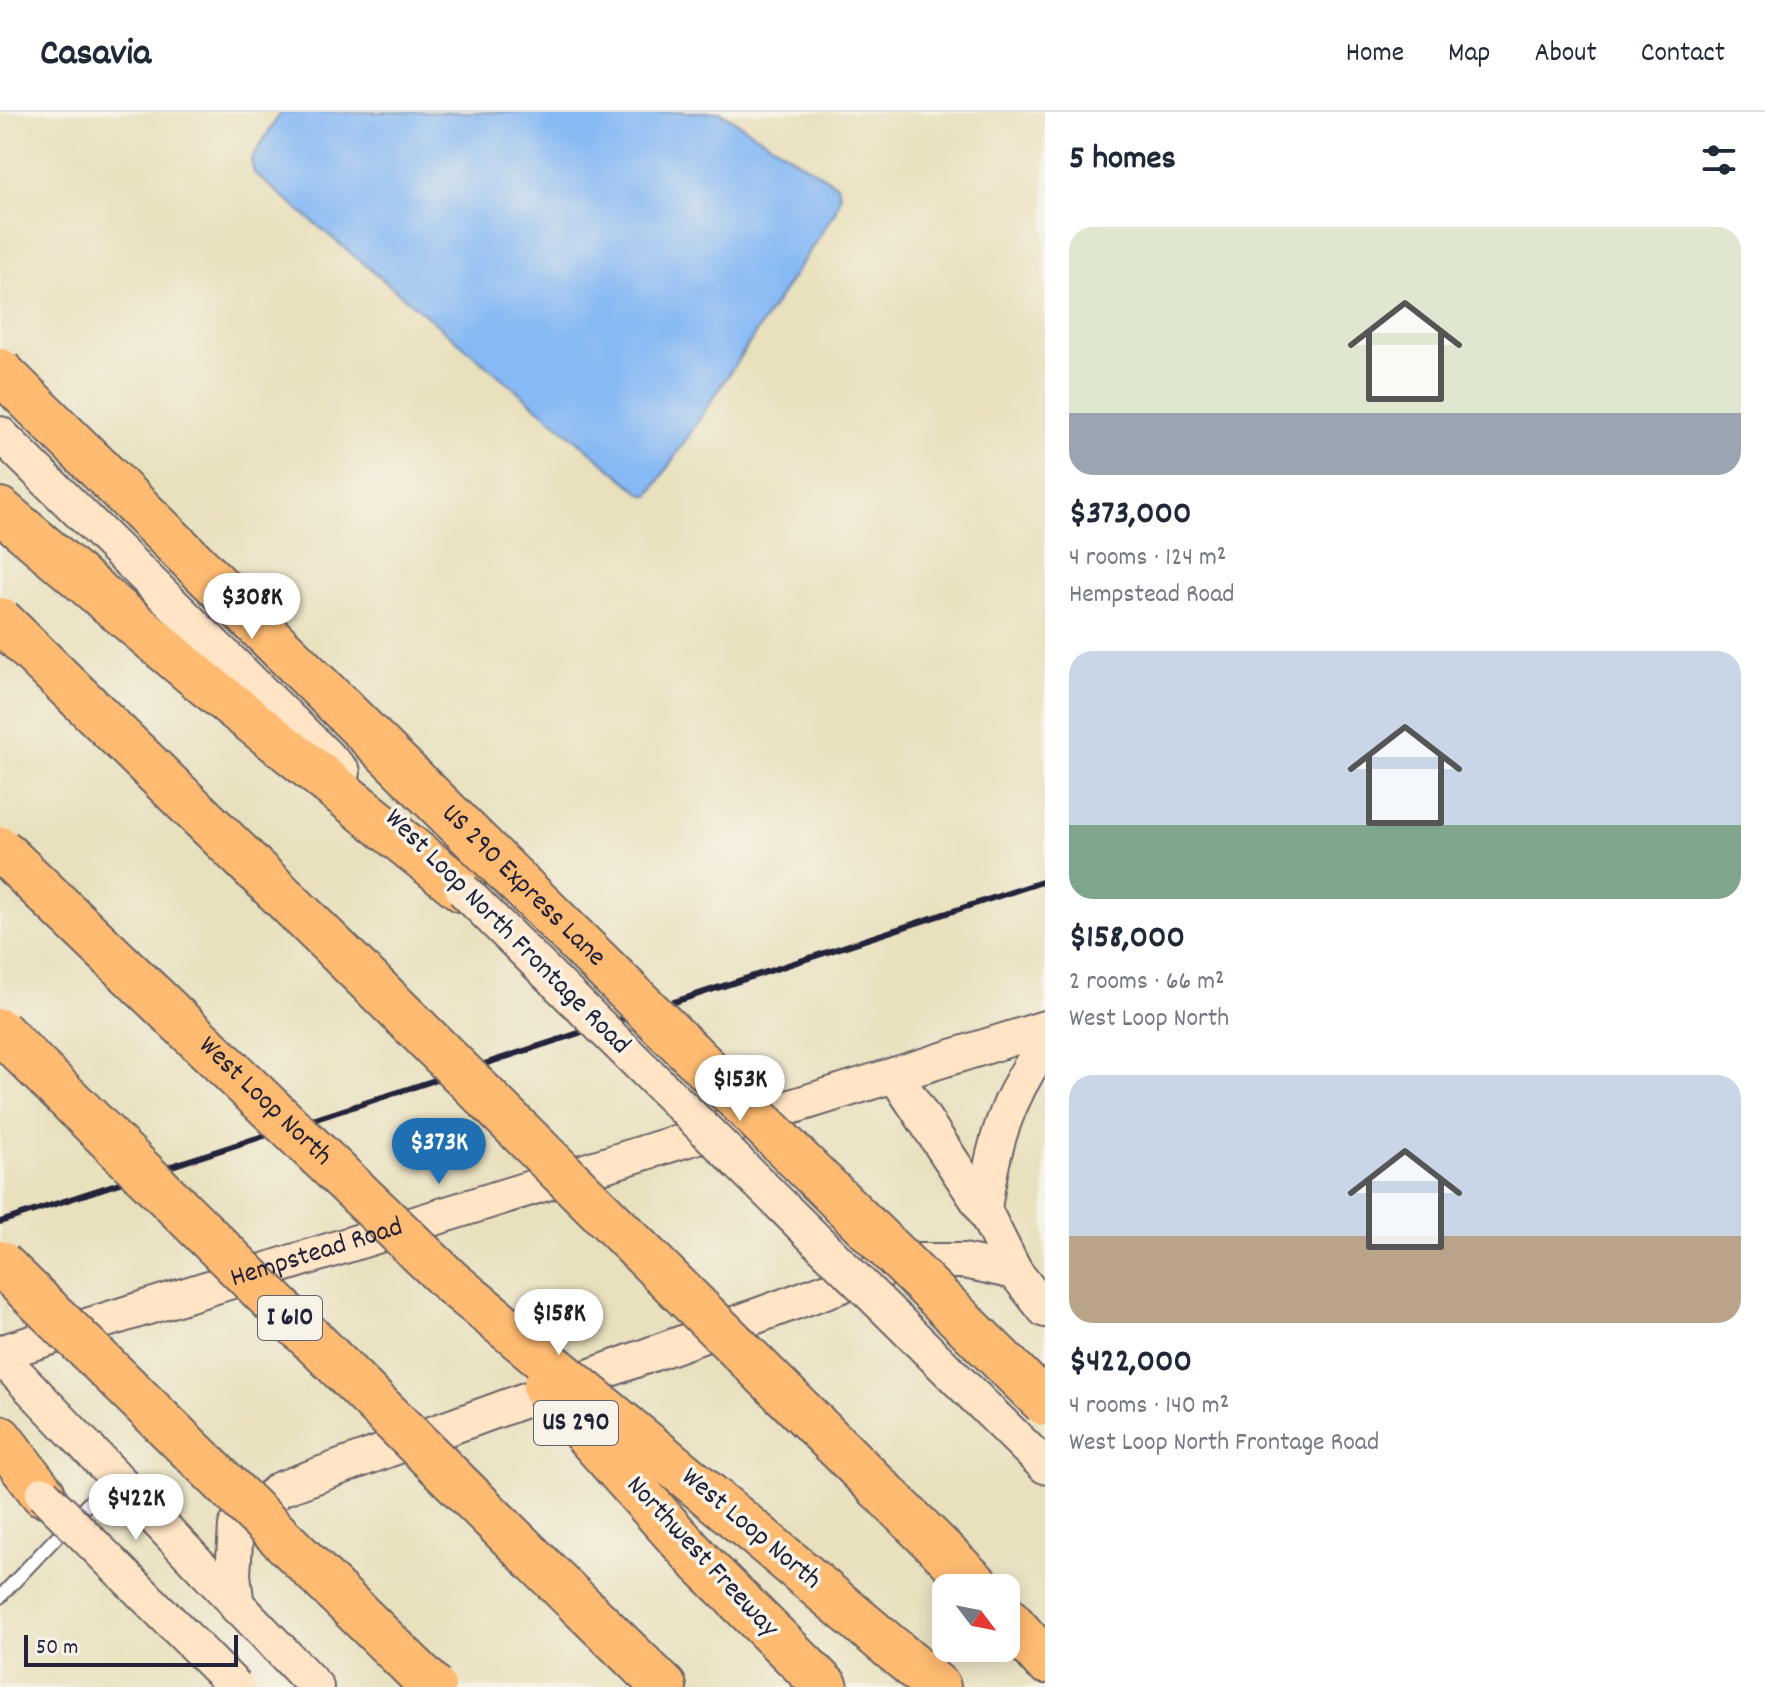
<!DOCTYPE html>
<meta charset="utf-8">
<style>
:root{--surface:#fff;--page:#f2f2f3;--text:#1f2937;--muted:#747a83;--line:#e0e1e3;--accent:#1f6fb2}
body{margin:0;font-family:Dekko,sans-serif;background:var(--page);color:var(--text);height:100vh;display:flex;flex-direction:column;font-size:30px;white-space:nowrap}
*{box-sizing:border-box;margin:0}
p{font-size:26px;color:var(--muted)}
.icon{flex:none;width:44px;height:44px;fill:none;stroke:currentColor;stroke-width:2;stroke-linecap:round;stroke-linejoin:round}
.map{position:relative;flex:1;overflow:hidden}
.drawer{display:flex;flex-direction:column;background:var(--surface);width:720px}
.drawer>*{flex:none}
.needle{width:52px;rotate:122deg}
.fabs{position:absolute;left:932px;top:1462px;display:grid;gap:16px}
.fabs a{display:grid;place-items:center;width:88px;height:88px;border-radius:16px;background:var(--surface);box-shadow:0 4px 20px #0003;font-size:40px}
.scale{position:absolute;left:24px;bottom:20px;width:214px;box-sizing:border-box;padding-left:8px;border:4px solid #22223b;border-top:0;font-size:22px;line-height:28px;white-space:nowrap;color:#22223b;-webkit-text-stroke:6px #f7f3e8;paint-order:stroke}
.price{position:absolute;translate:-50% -68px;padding:0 18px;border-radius:28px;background:#fff;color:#222;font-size:26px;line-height:52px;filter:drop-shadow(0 2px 4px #0008)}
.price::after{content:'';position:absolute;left:50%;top:48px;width:24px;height:18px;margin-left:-12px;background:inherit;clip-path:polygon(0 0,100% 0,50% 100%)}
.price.current{background:var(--accent);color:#fff}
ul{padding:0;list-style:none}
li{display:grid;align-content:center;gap:16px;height:424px;padding:0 24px}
li span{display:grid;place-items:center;height:248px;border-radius:24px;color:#555}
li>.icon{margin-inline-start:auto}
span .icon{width:144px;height:144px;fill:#fffc;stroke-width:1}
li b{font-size:34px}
h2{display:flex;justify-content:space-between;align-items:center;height:96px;padding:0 24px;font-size:34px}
header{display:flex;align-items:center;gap:48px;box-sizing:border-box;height:112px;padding:0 40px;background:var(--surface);border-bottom:2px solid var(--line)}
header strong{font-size:38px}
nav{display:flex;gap:44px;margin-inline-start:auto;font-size:28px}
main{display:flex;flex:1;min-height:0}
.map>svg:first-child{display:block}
.water{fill:#87b9f4;stroke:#546e98;stroke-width:2}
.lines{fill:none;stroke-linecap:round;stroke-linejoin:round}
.service-casing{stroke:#686468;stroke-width:16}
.secondary-casing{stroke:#686468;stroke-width:38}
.motorway-casing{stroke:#686468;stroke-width:48}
.service{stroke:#fff;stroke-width:12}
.secondary{stroke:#ffe4c6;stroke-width:34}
.motorway{stroke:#ffbb71;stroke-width:44}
.rail{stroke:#22223b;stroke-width:6}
.secondary-bridge-casing{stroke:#686468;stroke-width:38;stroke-linecap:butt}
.motorway-bridge-casing{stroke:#686468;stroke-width:48;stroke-linecap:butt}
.secondary-bridge{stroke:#ffe4c6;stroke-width:34}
.motorway-bridge{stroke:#ffbb71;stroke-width:44}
.labels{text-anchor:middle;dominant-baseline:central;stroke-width:7;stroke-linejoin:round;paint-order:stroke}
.shield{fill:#f7f3e8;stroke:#62616f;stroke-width:2}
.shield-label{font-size:26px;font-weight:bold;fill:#22223b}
.street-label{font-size:28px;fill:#22223b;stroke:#f7f3e8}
</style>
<header>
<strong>Casavia</strong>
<nav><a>Home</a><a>Map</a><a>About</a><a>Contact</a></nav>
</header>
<main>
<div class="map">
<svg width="1045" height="1575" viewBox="0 0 1045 1575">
<rect width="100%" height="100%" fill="#f7f3e8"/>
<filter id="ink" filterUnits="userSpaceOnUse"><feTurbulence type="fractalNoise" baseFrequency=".0125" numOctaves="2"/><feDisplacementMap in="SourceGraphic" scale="16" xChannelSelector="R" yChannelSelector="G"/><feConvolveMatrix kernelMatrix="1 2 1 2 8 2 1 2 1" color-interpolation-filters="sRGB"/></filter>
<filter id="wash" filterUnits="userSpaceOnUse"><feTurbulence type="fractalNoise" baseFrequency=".006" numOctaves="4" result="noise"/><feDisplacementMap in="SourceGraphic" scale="32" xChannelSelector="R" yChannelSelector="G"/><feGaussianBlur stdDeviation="1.8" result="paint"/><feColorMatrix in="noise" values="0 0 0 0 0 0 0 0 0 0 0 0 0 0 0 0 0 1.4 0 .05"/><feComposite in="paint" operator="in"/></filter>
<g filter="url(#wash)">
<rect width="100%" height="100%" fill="#e9e0bd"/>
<polygon class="water" points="281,0 720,0 837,73 840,83 835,100 649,384 642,382 254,61 251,48"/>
</g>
<g filter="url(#ink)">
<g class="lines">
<g class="service-casing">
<polyline id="service" points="0,1485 113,1365"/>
</g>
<g class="secondary-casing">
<g id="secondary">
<polyline points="0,322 343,660"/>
<polyline points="895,963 984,1098 1015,1160 1045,1198"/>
<path d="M984 1098C992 1035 1007 984 1045 933"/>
<path id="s1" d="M0 1241 1045 916"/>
<polyline points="0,1244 316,1575"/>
<polyline points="976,1286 1045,1354"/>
<polyline points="237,1495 233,1462 236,1414 280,1377 908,1149 964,1149 1015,1160"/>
</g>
</g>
<g class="motorway-casing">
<g id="motorway">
<polyline points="0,398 203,570 463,778"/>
<polyline points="0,1326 43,1382"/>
<polyline points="888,1385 980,1476"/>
<polyline points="762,1427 938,1575"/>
<polyline points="702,1452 826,1575"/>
<polyline points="580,1493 664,1575"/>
<polyline points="1006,1505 1045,1549"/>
</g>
</g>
<use href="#service" class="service"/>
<use href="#secondary" class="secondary"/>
<use href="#motorway" class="motorway"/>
<polyline class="rail" points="0,1110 1045,769"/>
<g class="secondary-bridge-casing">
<g id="secondary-bridge">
<polyline points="463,778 976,1286"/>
<polyline points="43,1382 236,1575"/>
</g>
</g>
<g class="motorway-bridge-casing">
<g id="motorway-bridge">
<path id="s2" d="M0 259 1045 1291"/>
<polyline points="0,508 372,872 888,1385"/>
<path id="s3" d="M0 737 451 1170 762 1427"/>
<polyline points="0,919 580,1493"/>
<polyline points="0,1151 433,1575"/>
<polyline points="545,1276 702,1452"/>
</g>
</g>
<use href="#secondary-bridge" class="secondary-bridge"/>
<use href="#motorway-bridge" class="motorway-bridge"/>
</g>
</g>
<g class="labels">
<g class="shield">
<rect x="258" y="1184" width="64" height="44" rx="6"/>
<rect x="534" y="1289" width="84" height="44" rx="6"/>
</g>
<g class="shield-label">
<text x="290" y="1206">I 610</text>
<text x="576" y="1311">US 290</text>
</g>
<g class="street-label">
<text stroke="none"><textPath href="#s2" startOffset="734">US 290 Express Lane</textPath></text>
<text transform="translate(506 821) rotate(45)">West Loop North Frontage Road</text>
<text stroke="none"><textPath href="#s3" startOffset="366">West Loop North</textPath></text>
<text stroke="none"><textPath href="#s1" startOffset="332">Hempstead Road</textPath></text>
<text transform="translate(750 1418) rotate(40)">West Loop North</text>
<text transform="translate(701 1446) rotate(47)">Northwest Freeway</text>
</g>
</g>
</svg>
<div class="fabs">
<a><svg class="needle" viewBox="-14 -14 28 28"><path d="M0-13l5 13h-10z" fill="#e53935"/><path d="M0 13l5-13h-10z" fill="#747a83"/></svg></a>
</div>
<div class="scale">50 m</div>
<b class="price" style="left:252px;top:529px">$308K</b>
<b class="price" style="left:740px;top:1011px">$153K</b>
<b class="price current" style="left:439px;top:1074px">$373K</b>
<b class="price" style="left:559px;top:1245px">$158K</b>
<b class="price" style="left:136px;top:1430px">$422K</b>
</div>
<section class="drawer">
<h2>5 homes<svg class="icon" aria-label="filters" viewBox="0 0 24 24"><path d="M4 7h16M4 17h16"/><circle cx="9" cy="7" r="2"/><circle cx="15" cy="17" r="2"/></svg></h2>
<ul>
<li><span style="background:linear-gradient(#dfe7d0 75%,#9aa5b1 0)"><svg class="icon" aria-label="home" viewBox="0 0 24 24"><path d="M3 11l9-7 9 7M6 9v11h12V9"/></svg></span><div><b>$373,000</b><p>4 rooms · 124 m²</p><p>Hempstead Road</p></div></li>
<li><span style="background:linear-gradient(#c9d6e8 70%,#7fa58c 0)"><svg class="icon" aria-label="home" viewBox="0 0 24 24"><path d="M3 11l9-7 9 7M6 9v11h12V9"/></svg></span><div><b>$158,000</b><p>2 rooms · 66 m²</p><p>West Loop North</p></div></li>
<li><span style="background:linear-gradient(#c9d6e8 65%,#b9a48a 0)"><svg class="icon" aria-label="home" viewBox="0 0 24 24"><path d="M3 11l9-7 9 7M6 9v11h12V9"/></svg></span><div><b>$422,000</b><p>4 rooms · 140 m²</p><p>West Loop North Frontage Road</p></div></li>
</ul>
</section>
</main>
